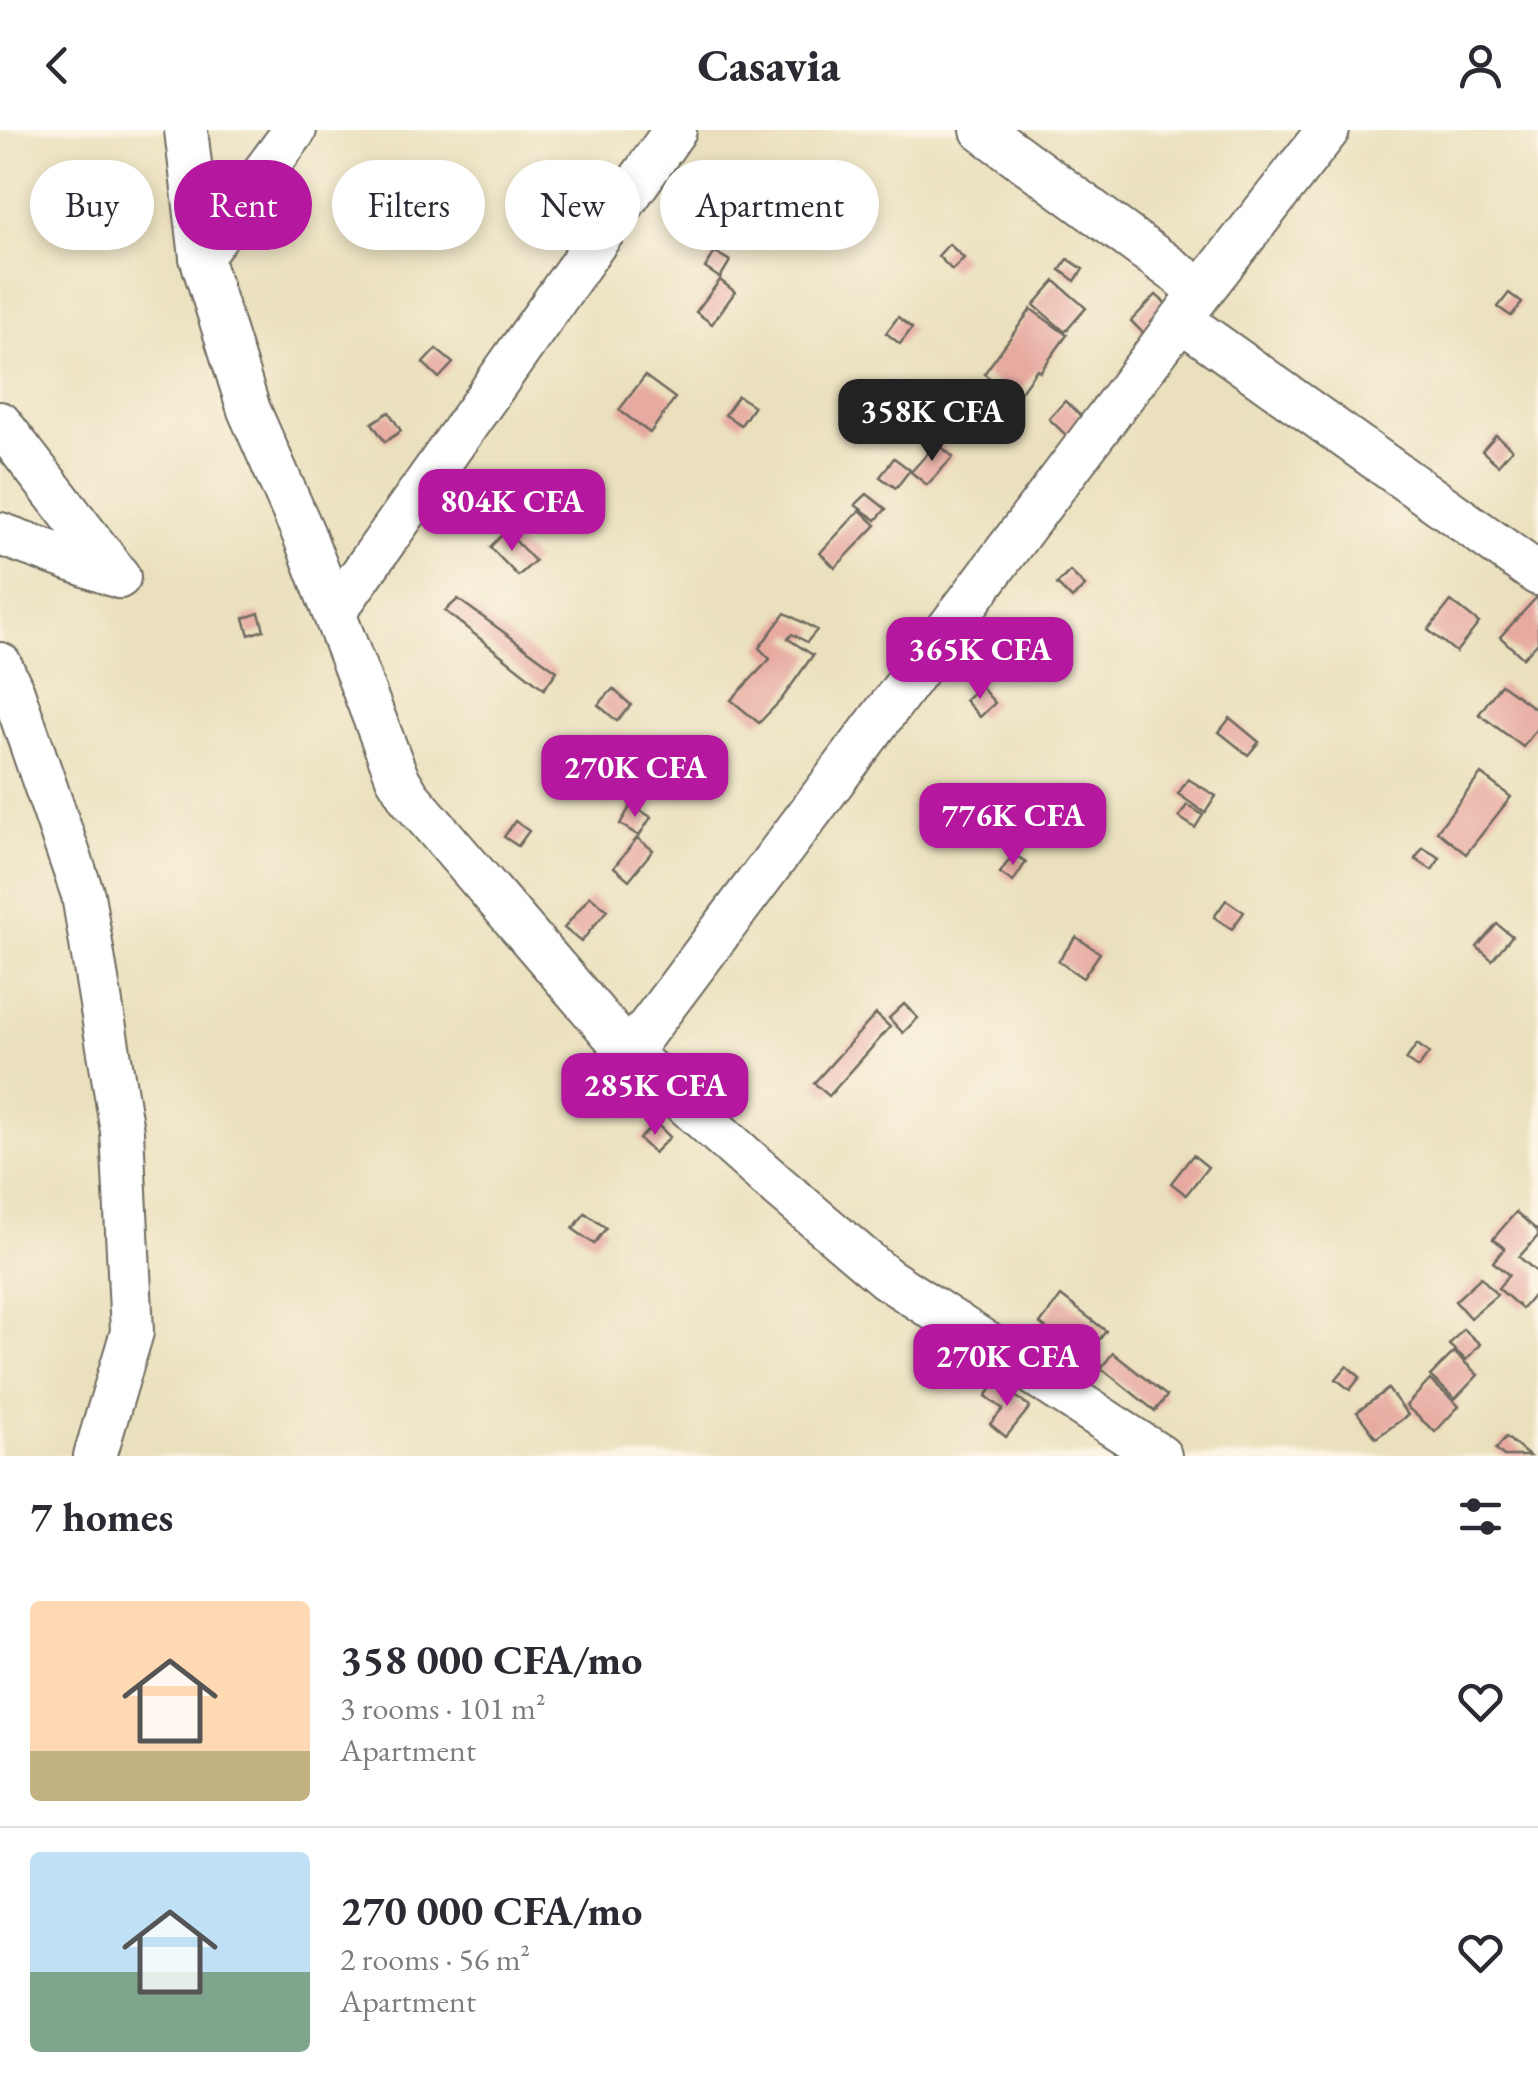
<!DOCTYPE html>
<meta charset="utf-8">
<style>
:root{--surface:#fff;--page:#f2f2f3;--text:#2b2b33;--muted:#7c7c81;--line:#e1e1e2;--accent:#b5179e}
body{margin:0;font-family:"EB Garamond",serif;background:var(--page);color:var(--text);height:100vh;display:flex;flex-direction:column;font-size:38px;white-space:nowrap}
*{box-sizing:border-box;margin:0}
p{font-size:32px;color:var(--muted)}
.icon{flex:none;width:55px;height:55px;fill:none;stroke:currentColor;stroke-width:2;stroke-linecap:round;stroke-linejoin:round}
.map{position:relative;height:1326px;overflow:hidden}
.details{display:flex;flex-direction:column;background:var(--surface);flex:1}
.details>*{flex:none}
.hud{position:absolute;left:30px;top:30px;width:1000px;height:90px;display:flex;gap:20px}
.price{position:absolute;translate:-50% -85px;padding:0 22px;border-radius:20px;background:var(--accent);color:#fff;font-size:32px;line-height:65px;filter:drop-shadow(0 2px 5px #0008)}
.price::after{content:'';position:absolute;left:50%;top:60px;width:30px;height:22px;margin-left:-15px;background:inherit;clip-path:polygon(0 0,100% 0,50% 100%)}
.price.current{background:#222;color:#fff}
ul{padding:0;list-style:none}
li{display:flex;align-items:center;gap:30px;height:250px;padding:0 30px}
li+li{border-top:2px solid var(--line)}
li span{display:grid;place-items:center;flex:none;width:280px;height:200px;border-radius:10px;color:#555}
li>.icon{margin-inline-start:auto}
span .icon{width:120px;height:120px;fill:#fffc;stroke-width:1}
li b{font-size:42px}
h2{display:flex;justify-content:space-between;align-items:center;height:120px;padding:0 30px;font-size:42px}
.tag{padding:0 35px;border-radius:45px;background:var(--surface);box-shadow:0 5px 15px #0003;font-size:35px;line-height:90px}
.tag.current{background:var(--accent);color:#fff}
header{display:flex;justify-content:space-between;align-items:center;height:130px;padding:0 30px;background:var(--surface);font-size:45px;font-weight:800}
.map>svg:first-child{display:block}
.building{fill:#e7aaa1}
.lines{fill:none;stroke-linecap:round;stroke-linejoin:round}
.minor-casing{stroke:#6e6a5e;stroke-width:46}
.minor{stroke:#fff;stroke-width:42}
</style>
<header><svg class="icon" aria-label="back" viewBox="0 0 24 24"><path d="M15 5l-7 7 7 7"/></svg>Casavia<svg class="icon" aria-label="person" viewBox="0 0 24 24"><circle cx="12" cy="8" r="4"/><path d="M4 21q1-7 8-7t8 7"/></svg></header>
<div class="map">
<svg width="1538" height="1326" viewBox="0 0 1538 1326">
<rect width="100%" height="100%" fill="#fcf5e5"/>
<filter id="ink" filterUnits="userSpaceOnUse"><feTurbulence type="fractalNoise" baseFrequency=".01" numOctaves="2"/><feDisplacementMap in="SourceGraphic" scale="20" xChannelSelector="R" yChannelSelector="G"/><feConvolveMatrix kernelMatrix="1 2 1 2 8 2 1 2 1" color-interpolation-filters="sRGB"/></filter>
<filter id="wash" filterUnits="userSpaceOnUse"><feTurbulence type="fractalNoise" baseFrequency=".0048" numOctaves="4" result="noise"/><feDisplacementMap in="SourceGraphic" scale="40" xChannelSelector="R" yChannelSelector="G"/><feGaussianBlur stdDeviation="2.25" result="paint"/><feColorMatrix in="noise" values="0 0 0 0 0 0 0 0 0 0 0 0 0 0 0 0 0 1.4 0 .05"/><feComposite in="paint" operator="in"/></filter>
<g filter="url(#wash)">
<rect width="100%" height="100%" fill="#eae0bd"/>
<g id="blocks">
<g class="building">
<polygon points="771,53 783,69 766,82 754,65"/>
<polygon points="949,114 964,128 952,140 938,126"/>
<polygon points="715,122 730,131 720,148 705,138"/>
<polygon points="1068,129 1083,139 1075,151 1060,140"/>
<polygon points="720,150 735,162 712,194 696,182"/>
<polygon points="1055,151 1086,178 1065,202 1034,175"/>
<polygon points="1509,163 1522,173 1511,186 1498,177"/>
<polygon points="1156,165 1170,177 1144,204 1131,191"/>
<polygon points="1031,179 1067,205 1040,242 1037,239 1017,267 984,244"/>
<polygon points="898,187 912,198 900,214 886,203"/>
<polygon points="436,219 453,233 439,248 423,233"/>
<polygon points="645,246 675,268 650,303 619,280"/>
<polygon points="738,266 754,276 741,295 725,285"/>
<polygon points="1065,271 1084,289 1068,307 1049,289"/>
<polygon points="389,282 401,301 385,312 372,293"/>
<polygon points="1496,305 1512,319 1498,335 1482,321"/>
<polygon points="937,313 953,327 927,355 911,342"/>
<polygon points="894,328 910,340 896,358 880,347"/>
<polygon points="867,364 886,379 876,390 855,375"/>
<polygon points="860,380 876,395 835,438 820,423"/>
<polygon points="506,401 535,431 518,446 490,417"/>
<polygon points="1070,441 1085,456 1072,469 1057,454"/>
<polygon points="1538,466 1538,512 1523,528 1500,507"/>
<polygon points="458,469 557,541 544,559 445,481"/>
<polygon points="1451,471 1479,493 1456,522 1428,500"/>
<polygon points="259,483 264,500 249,505 244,488"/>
<polygon points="785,483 817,500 807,512 792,504 788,509 813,525 781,570 759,593 731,570 770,529 759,518"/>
<polygon points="1501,554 1538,581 1538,597 1523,617 1479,584"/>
<polygon points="980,556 995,573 980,587 965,570"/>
<polygon points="613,559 631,575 617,591 598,575"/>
<polygon points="1230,588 1259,612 1248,625 1219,602"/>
<polygon points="1481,644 1511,667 1466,724 1437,701"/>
<polygon points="1188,649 1216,666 1205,683 1178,664"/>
<polygon points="631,675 651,687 639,706 620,694"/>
<polygon points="1187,675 1203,685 1195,698 1179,687"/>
<polygon points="515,691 529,701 518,716 504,707"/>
<polygon points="637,708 653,720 629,750 614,737"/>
<polygon points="1423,718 1440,728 1432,740 1415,729"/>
<polygon points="1013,724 1026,732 1013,752 1000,743"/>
<polygon points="590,766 607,780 581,812 564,798"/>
<polygon points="1226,770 1244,782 1232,799 1214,787"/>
<polygon points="1497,794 1512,806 1492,830 1477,817"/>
<polygon points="1076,807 1100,823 1083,848 1058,831"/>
<polygon points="904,874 918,888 903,903 889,888"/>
<polygon points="876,884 890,897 829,966 814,953"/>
<polygon points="1417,914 1429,923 1418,938 1406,930"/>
<polygon points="656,993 670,1007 654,1023 639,1009"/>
<polygon points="1193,1025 1208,1037 1186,1065 1171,1053"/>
<polygon points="1516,1082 1538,1101 1538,1106 1519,1127 1538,1143 1538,1160 1522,1179 1498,1158 1509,1145 1493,1132 1505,1118 1493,1109"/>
<polygon points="585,1083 606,1098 594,1114 573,1099"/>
<polygon points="1481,1147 1497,1165 1470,1188 1455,1171"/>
<polygon points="1061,1166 1106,1201 1085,1228 1040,1194"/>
<polygon points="1463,1199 1480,1214 1466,1230 1449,1215"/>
<polygon points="1454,1222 1478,1245 1455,1269 1430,1246"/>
<polygon points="1113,1223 1167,1266 1155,1281 1101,1238"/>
<polygon points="1347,1236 1360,1247 1350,1260 1336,1249"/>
<polygon points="1430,1250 1459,1276 1435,1302 1406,1276"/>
<polygon points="997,1252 1030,1277 1006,1307 990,1294 1003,1279 986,1266"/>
<polygon points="1388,1259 1408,1285 1376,1308 1357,1282"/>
<polygon points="1506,1307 1529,1326 1504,1326 1496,1319"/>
</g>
</g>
</g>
<g filter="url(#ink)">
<use href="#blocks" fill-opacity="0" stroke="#6e6a5e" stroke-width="2.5"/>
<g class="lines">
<g class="minor-casing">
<g id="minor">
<polyline points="186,0 201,127 249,280 304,405 397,647 409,667 629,923 772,1051 886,1148 1160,1326"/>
<polyline points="982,0 1202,161"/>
<polyline points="201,127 295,0"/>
<polyline points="1181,190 1538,444"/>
<polyline points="0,293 119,447 0,404"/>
<polyline points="334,483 675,0"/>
<polyline points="0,534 13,562 83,765 122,1001 132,1202 95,1326"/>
<polyline points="629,923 1202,161 1328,0"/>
</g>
</g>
<use href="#minor" class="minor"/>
</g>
</g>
</svg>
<b class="price current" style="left:932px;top:334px">358K CFA</b>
<b class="price" style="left:512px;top:424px">804K CFA</b>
<b class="price" style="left:980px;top:572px">365K CFA</b>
<b class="price" style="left:635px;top:690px">270K CFA</b>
<b class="price" style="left:1013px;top:738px">776K CFA</b>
<b class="price" style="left:655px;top:1008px">285K CFA</b>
<b class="price" style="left:1007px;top:1279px">270K CFA</b>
<div class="hud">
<a class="tag">Buy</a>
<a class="tag current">Rent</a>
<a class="tag">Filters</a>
<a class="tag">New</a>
<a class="tag">Apartment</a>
</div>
</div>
<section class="details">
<h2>7 homes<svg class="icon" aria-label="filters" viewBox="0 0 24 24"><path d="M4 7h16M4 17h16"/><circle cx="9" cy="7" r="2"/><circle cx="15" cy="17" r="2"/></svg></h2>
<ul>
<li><span style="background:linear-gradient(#ffd9b3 75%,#c2b280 0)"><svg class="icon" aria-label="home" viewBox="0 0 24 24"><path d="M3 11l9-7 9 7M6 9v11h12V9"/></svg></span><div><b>358 000 CFA/mo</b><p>3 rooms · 101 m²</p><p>Apartment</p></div><svg class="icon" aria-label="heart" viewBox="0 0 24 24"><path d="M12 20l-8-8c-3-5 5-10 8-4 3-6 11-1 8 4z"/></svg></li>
<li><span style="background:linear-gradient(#bfe0f5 60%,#7fa58c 0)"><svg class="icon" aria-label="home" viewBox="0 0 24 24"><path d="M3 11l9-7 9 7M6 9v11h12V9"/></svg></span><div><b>270 000 CFA/mo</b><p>2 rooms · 56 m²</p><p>Apartment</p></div><svg class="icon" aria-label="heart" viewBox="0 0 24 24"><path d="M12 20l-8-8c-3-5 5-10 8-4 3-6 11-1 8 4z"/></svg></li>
</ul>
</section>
